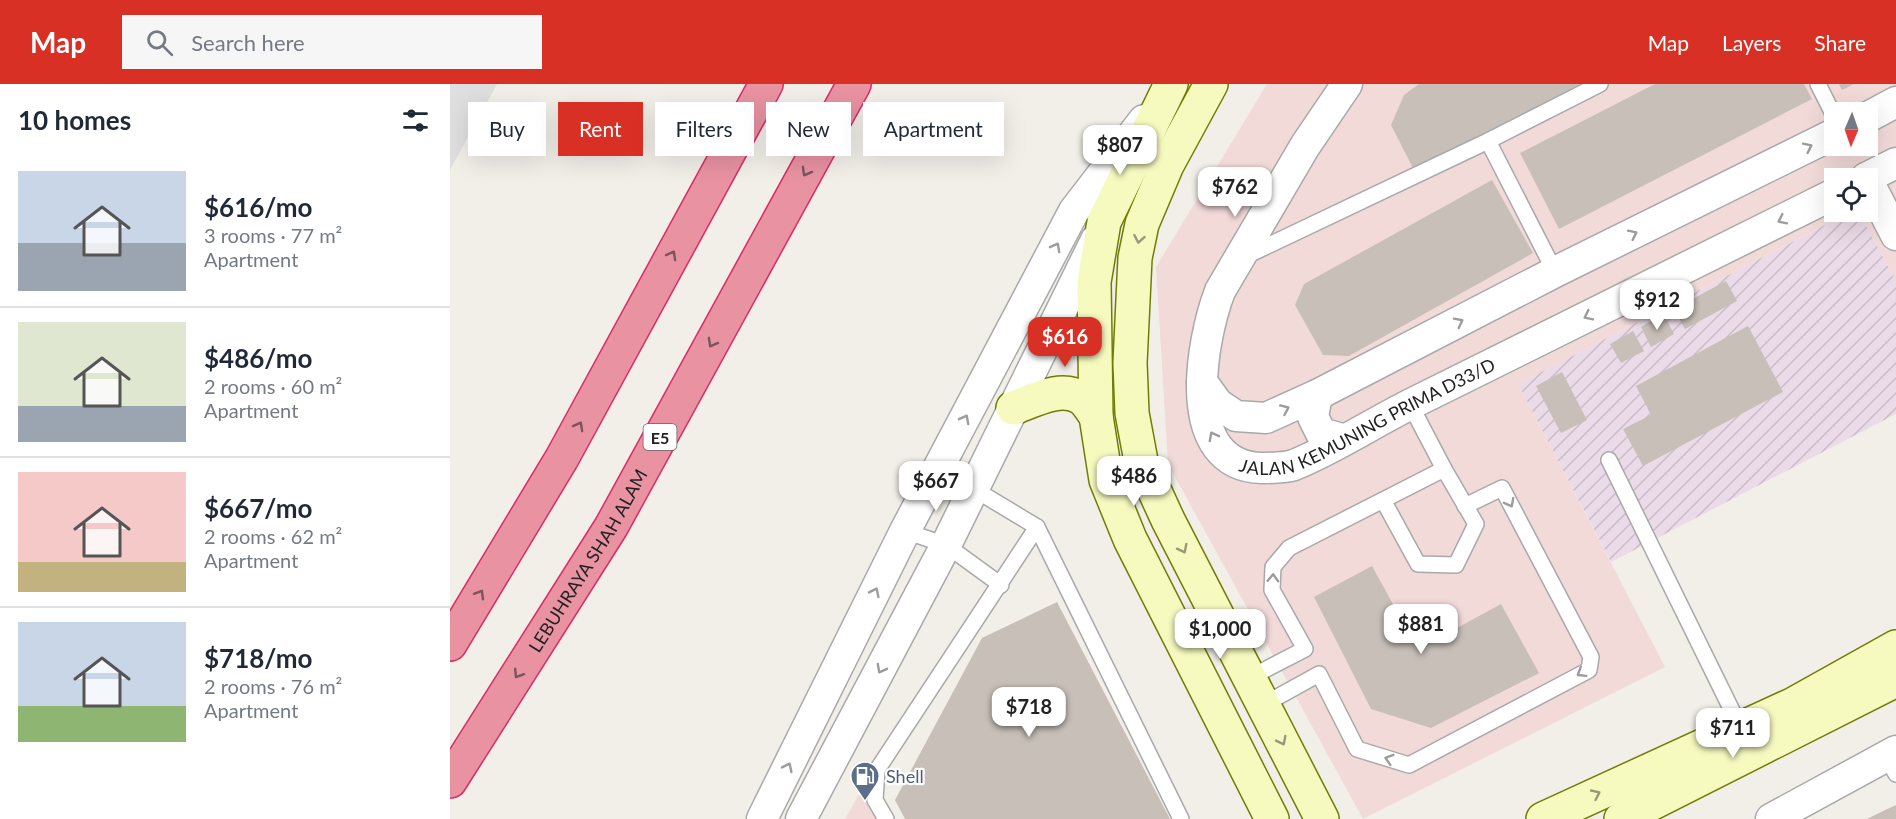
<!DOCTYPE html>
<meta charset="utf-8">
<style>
:root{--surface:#fff;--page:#f6f6f7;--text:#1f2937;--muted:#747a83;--line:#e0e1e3;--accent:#d93025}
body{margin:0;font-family:Lato,sans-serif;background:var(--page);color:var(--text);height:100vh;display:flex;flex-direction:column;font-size:22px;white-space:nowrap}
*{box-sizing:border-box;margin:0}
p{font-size:20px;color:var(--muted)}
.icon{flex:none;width:33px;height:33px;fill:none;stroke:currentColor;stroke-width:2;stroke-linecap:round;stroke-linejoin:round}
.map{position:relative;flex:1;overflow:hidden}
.panel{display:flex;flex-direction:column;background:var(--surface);width:450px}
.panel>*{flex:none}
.top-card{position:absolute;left:18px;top:18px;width:570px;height:54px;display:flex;gap:12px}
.needle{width:39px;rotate:182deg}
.controls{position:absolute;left:1374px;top:18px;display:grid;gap:12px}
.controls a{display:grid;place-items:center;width:54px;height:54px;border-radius:0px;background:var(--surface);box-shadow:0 6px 24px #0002;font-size:30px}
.price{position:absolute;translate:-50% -51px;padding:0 14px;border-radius:12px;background:#fff;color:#222;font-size:20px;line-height:39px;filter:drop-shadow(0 2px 3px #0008)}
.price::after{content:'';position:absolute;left:50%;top:36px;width:18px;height:14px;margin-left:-9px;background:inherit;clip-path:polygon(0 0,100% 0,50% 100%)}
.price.current{background:var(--accent);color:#fff}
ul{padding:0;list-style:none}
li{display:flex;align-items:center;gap:18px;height:150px;padding:0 18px}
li+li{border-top:2px solid var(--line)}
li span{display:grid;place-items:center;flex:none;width:168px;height:120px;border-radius:0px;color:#555}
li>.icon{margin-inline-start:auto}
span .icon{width:72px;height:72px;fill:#fffc;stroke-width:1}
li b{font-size:26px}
h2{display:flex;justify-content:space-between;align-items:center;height:72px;padding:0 18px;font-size:26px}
.chip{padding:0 21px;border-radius:0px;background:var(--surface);box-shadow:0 6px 24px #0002;font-size:21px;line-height:54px}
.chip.current{background:var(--accent);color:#fff}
header{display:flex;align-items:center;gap:36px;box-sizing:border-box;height:84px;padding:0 30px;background:var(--accent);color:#fff}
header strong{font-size:28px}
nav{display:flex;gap:33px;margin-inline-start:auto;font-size:21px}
.search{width:420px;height:54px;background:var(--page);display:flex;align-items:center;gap:15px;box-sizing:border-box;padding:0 21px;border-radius:0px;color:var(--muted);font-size:22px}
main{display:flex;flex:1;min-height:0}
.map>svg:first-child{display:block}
.residential{fill:#e0dfdf}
.commercial{fill:#f2dad9;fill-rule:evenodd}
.industrial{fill:url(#industrial-furrows)}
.building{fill:#c7bfb8}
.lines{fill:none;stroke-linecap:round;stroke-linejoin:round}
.lane-casing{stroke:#a9a9a9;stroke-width:18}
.street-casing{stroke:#a9a9a9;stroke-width:33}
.secondary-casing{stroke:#707d05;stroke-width:36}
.highway-casing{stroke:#dc2a67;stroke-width:36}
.lane{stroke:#fff;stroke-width:15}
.street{stroke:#fff;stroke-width:30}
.secondary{stroke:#f7fabf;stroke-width:33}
.highway{stroke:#e892a2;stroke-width:33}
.oneway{stroke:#9c9c9c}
.oneway2{stroke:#7b545c}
.oneway3{stroke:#979978}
.labels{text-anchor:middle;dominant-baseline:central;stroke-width:4.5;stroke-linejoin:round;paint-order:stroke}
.shield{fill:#fff;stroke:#646464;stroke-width:1.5}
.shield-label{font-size:16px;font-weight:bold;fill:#222}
.street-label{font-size:18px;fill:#222;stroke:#fff}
.service-label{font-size:18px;fill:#4e5e75;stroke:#fff;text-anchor:start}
</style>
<header>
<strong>Map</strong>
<div class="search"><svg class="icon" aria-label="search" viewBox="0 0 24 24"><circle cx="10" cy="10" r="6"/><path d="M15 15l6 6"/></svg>Search here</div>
<nav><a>Map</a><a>Layers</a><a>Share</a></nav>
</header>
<main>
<section class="panel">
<h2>10 homes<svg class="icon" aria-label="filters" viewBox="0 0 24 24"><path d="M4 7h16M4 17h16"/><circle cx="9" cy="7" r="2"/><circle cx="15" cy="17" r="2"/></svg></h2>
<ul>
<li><span style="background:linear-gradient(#c9d6e8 60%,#9aa5b1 0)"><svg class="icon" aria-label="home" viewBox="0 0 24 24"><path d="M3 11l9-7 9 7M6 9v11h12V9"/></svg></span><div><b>$616/mo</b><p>3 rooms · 77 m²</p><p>Apartment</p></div></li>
<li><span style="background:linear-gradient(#dfe7d0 70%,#9aa5b1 0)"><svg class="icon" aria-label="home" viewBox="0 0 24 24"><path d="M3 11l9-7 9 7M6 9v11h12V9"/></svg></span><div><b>$486/mo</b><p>2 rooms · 60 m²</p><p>Apartment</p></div></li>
<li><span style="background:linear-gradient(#f6c9c9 75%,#c2b280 0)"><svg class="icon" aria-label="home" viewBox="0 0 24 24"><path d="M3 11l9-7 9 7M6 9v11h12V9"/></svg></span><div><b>$667/mo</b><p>2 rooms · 62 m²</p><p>Apartment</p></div></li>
<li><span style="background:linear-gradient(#c9d6e8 70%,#8fb573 0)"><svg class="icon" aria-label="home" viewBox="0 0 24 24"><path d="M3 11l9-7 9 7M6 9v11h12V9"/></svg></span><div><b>$718/mo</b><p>2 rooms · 76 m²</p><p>Apartment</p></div></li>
</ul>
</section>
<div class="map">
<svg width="1446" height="735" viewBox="0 0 1446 735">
<defs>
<pattern id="industrial-furrows" width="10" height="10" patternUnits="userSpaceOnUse" patternTransform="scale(1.5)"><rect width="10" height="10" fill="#ebdbe8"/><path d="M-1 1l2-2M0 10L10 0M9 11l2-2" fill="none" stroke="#c9bcc7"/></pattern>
</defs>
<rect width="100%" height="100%" fill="#f2efe9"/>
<polygon class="residential" points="0,0 47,0 0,86"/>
<g class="commercial">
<path d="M817 0H1446V198L1409 128H1418V94H1384V128H1400L1068 300 1215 583 913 735 718 380 706 183ZM1384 28H1418V62H1384Z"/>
<polygon points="416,698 433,735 395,735"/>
</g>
<polygon class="industrial" points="1400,128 1409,128 1446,198 1446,330 1161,478 1068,300"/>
<g class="building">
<polygon points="969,0 1130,0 965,88 941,41 954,11"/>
<polygon points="1205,0 1354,0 1362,15 1109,145 1070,69"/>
<polygon points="1389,0 1404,0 1392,6"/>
<polygon points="1042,96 1083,169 899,272 873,271 845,221 854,200"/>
<polygon points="1276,197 1287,217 1235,245 1224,225"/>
<polygon points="1213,230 1224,250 1201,263 1191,243"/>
<polygon points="1298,242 1333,308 1193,382 1173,345 1201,331 1186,302"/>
<polygon points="1183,247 1194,267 1171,279 1160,260"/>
<polygon points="1112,288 1137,336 1111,349 1086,302"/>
<polygon points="922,482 960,551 987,555 1051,520 1089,589 981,644 921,625 864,513"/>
<polygon points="607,518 720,735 455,735 445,716 532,554"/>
<polygon points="1446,721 1446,735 1417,735 1433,727"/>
</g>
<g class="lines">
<g class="lane-casing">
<g id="lane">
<polyline points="1368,0 1384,32"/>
<polyline points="1038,57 1105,188"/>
<polyline points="796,172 1038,57 1150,0"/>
<polyline points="960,320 994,385"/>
<polyline points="1159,376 1292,647"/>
<polyline points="489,384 587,443 731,735"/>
<polyline points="455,447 496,461 551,501"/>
<polyline points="799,594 855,565 822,506 823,483 839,464 994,385 1026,440 1006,481 968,480 933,416"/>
<polyline points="813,621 869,590 907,665 959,681 1139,586 1141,573 1052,404 1015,422"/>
<polyline points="1436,672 1446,690"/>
<polyline points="436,735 425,716 427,686 587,443"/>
</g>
</g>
<g class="street-casing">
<g id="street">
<path id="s1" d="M897 0 855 62 770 207C751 257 728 382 812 384 821 384 835 384 844 381 884 365 926 337 965 318 1105 248 1245 179 1384 110"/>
<polyline points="1418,33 1446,18"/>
<polyline points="1416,94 1446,79"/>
<polyline points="1418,97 1446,151"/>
<polyline points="752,298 768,320 786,332 816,334 867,311 1105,188 1384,50"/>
<polyline points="867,311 863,333 871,349 892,355"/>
<polyline points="312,735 455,447 624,127 694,36"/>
<polyline points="351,735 496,461 646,156"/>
<polyline points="1321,735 1446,667"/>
</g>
</g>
<g class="secondary-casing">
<g id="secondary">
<polyline points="721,0 654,138 644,198 646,332 656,396 680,455 822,735"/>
<polyline points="761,0 717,81 692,140 685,174 680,279 682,329 691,377 718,436 872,735"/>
<path d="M563 324C583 317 611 301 631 314 637 318 642 327 646 332"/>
<polyline points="1093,735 1344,620 1446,563"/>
<polyline points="1171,735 1446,596"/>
</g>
</g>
<g class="highway-casing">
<g id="highway">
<polyline points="0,560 112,374 316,0"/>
<path id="s2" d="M0 697 161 443 404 0"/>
</g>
</g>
<use href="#lane" class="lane"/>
<use href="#street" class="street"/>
<use href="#secondary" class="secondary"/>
<use href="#highway" class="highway"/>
</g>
<defs><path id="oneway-chevron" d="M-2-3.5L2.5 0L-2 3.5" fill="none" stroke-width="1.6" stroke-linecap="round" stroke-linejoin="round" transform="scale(1.5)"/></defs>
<g class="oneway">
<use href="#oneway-chevron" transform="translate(1358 63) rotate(-26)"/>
<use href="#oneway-chevron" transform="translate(1332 136) rotate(154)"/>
<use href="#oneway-chevron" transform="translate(1183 150) rotate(-26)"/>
<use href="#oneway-chevron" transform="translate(606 163) rotate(-62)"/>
<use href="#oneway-chevron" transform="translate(1138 232) rotate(154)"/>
<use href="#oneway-chevron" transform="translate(1009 238) rotate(-27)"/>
<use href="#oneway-chevron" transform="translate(835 325) rotate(-24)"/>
<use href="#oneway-chevron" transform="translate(515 335) rotate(-62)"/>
<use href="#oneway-chevron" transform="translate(763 352) rotate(-118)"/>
<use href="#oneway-chevron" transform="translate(1060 419) rotate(62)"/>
<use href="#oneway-chevron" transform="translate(823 494) rotate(-88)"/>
<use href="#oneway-chevron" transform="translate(425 508) rotate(-64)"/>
<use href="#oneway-chevron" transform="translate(431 585) rotate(118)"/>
<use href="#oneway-chevron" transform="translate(1131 589) rotate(148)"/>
<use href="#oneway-chevron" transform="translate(939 675) rotate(-163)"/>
<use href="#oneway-chevron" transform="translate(338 683) rotate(-64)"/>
</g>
<g class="oneway2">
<use href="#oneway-chevron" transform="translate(356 88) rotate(119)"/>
<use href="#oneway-chevron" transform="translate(222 171) rotate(-61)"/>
<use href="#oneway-chevron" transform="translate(262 259) rotate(119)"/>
<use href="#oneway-chevron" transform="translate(129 342) rotate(-61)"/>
<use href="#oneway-chevron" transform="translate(30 510) rotate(-59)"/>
<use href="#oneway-chevron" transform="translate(68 590) rotate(122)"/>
</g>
<g class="oneway3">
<use href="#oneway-chevron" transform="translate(689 155) rotate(100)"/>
<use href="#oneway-chevron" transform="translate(733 465) rotate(63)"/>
<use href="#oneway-chevron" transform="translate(832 657) rotate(63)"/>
<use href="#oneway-chevron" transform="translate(1146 710) rotate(-25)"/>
</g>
<defs>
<g id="fuel-pin" transform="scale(1.5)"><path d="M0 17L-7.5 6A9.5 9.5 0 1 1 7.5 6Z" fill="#5c6f8a" stroke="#fff"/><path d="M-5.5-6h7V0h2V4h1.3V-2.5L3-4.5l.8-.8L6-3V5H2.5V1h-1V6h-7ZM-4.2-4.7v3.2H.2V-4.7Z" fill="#fff"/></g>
</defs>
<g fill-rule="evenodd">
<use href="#fuel-pin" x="415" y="692"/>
</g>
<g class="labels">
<rect class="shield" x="193.5" y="340" width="33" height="26" rx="4.5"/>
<g class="shield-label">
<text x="210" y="353">E5</text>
</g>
<g class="street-label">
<text stroke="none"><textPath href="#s1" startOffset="572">JALAN KEMUNING PRIMA D33/D</textPath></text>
<text stroke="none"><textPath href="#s2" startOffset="260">LEBUHRAYA SHAH ALAM</textPath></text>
</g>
<g class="service-label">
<text x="436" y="692">Shell</text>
</g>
</g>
</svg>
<div class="controls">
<a><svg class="needle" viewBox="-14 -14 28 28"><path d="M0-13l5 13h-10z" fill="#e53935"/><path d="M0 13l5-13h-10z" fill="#747a83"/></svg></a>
<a><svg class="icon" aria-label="locate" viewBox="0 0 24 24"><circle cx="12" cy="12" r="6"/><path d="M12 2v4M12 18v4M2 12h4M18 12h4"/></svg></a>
</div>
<b class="price" style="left:670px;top:92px">$807</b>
<b class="price" style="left:785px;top:134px">$762</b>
<b class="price" style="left:1207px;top:247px">$912</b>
<b class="price current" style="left:615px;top:284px">$616</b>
<b class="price" style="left:684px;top:423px">$486</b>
<b class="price" style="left:486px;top:428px">$667</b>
<b class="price" style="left:971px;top:571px">$881</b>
<b class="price" style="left:770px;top:576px">$1,000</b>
<b class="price" style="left:579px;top:654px">$718</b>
<b class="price" style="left:1283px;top:675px">$711</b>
<div class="top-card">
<a class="chip">Buy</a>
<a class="chip current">Rent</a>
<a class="chip">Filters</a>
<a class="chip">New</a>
<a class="chip">Apartment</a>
</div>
</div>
</main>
